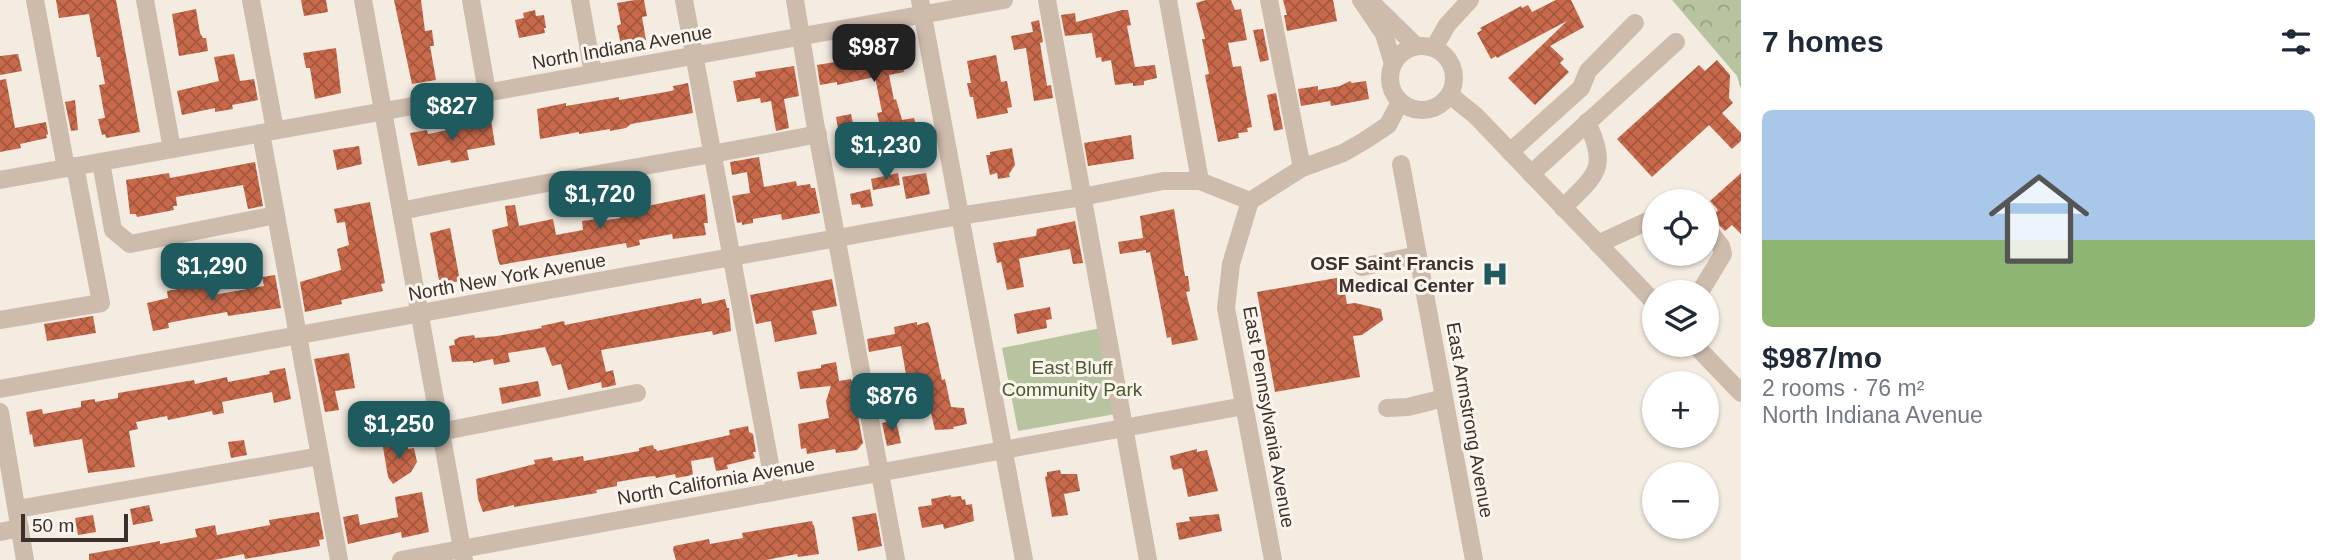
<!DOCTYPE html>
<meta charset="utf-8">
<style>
:root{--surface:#fff;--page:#f2f2f3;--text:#1f2937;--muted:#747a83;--line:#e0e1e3;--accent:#1f5a5e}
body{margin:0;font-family:Helvetica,sans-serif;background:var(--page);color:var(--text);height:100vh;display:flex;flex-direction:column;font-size:26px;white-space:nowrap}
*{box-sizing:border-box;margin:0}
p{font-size:23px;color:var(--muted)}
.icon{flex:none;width:38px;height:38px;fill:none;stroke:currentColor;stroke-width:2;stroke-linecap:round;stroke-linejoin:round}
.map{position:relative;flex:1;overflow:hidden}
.panel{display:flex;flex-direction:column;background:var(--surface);width:595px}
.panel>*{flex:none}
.fabs{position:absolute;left:1642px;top:189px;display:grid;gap:14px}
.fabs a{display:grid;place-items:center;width:77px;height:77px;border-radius:50%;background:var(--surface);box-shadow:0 2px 5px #0004;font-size:35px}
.scale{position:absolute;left:21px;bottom:18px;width:107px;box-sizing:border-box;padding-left:7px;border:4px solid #3b302b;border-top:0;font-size:19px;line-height:24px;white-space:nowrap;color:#3b302b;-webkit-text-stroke:5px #fbf5ee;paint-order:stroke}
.price{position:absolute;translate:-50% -60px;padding:0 16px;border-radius:14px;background:var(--accent);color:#fff;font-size:23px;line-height:46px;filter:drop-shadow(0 2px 4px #0008)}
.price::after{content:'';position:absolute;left:50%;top:42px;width:21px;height:16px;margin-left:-10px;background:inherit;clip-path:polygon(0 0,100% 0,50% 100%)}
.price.current{background:#222;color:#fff}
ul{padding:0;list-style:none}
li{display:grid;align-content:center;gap:14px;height:371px;padding:0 21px}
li+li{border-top:2px solid var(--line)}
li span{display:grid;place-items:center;height:217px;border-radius:10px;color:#555}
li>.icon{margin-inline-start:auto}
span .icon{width:126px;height:126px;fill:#fffc;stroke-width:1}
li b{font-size:30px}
h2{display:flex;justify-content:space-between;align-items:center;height:84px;padding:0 21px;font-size:30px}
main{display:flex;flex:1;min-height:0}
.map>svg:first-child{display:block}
.green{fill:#b8c4a0}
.forest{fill:url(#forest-crowns)}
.building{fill:url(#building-cross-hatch)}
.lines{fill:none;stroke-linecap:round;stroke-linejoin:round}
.minor{stroke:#cdbbac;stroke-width:18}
.labels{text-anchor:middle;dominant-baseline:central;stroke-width:6;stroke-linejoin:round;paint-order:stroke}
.street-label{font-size:19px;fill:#3b302b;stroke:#fbf5ee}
.poi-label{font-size:19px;font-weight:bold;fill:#3b302b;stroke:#fbf5ee;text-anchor:end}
.park-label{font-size:19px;fill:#4a5a2e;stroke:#fbf5ee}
</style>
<main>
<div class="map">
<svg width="1741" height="560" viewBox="0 0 1741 560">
<defs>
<pattern id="forest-crowns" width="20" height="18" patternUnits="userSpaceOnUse" patternTransform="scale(1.75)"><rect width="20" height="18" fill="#b8c4a0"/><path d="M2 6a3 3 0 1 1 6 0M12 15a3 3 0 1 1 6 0" fill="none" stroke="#97a083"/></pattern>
<pattern id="building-cross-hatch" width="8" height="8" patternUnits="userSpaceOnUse" patternTransform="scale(1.75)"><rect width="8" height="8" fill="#c8694b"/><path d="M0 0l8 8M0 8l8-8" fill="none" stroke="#a4573f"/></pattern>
</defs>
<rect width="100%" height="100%" fill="#f4ebe1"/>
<polygon class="green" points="1106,327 1121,413 1018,431 1002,348"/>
<polygon class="forest" points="1672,0 1741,0 1741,89 1737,76"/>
<g class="building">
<polygon points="56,0 116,0 140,132 106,138 105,134 102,135 98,119 105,118 99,85 105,84 100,57 97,57 89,14 59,18"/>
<polygon points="301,0 326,0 328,12 304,16"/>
<polygon points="394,0 421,0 425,31 432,30 434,46 430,46 436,80 412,84"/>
<polygon points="635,0 644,0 647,16 642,17 646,40 621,45 617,26 621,24 617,3"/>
<polygon points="1206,0 1231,0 1235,10 1241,9 1247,40 1228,43 1233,67 1241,66 1252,127 1247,128 1248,132 1238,133 1239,138 1218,142 1205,75 1209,74 1202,39 1205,39 1196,3"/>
<polygon points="1283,0 1333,0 1337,21 1287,31 1284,15 1287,15"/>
<polygon points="1556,0 1571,0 1584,27 1550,46 1564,59 1560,63 1569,72 1535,105 1508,78 1567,21 1497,58 1496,56 1491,59 1477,33 1482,30 1480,28 1521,6 1522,8 1528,5 1532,12"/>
<polygon points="196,9 200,33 203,38 206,38 208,51 179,56 172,14"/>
<polygon points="535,10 536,16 544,15 546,28 544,28 545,33 519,38 515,20 524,18 523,13"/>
<polygon points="1122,10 1128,10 1131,25 1127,26 1135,67 1155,65 1157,78 1144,81 1144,85 1133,86 1133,83 1115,85 1111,60 1102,62 1101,57 1096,58 1092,33 1065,36 1061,15 1075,13 1076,22"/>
<polygon points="1039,20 1043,42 1040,43 1047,86 1051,85 1053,98 1034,101 1026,48 1014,50 1011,36 1033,32 1031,22"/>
<polygon points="1263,29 1269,60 1260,62 1253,30"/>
<polygon points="902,45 904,56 901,57 904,72 889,75 894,100 896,99 902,120 914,118 917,131 895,136 894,132 882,134 877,113 882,112 875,77 837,85 837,82 820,85 817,65 883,54 884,49"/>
<polygon points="336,48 341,93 315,99 310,68 306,68 303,53"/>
<polygon points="18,54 22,71 0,75 0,56"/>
<polygon points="234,54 240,81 254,79 258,100 232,105 233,109 215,112 215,108 182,115 177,91 219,81 214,57"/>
<polygon points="996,55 1001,82 1007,81 1012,107 1007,108 1008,113 977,119 973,97 970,97 967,83 971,83 967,61"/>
<polygon points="1717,60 1730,75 1729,98 1733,103 1722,113 1741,133 1741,141 1732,149 1709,125 1652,177 1617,139 1699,65 1705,71"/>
<polygon points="794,66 799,96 784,99 789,128 776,131 771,101 761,103 760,98 737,102 733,81 756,77 755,72"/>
<polygon points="6,79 15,128 46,122 48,134 46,135 47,138 20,144 21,148 0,152 0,80"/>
<polygon points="1350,81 1352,83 1366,81 1369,99 1331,106 1330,101 1301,106 1298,89 1318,86 1318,90 1340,86"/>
<polygon points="688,83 693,113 631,124 626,128 610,131 610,129 579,134 579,132 540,139 537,109 566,103 566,106 619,97 619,100 666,92 674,90 673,86"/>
<polygon points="1276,93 1283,129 1274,131 1267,95"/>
<polygon points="75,100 78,130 71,131 65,102"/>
<polygon points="851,114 856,137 840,140 836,117"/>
<polygon points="485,120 491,120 495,145 467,150 469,160 451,163 450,160 418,166 410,133 427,130 428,134 473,125 473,122"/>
<polygon points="1131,135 1134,159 1088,166 1084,143"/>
<polygon points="359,146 362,164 337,170 333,150"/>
<polygon points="1012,148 1015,165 1009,174 1010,177 998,179 997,173 990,175 986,155 990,155 990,152"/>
<polygon points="759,157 764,187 796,181 797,186 810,184 811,188 815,188 820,213 782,220 781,214 753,219 753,223 742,225 742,222 737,223 732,196 750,193 747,172 732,175 730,162"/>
<polygon points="255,162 263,206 248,209 243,185 176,197 177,206 173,206 174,210 137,217 136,214 130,214 126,180 169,173 170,178"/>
<polygon points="898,173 900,185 873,190 871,179"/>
<polygon points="926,173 930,194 906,199 902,177"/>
<polygon points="1741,173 1741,234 1732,225 1725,231 1711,217 1718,210 1710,201"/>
<polygon points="870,189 873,206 861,208 860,204 852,205 850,194"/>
<polygon points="705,194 708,223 704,223 706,235 673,239 672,234 639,240 640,245 627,248 626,243 500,265 498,260 492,230 508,226 505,206 515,205 519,226 553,219 556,235 583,230 582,221 597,219 597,222 620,218 621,214 633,212 633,209"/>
<polygon points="370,202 385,283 381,284 383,291 341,300 342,304 305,312 300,282 341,270 337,249 349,245 345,222 337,223 334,209"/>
<polygon points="1174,209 1185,276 1188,276 1190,291 1186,292 1198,340 1172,345 1171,337 1167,338 1150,252 1146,253 1146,250 1120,254 1118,242 1143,238 1140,216"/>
<polygon points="1075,221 1083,263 1073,264 1070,249 1022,258 1019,259 1024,287 1007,290 1001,262 997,263 993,243 1036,236 1037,229"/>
<polygon points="450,228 460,281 440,285 430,233"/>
<polygon points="275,275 281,308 228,316 227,312 188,319 168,323 169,328 153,331 147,303 168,298 167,291 211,283 213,295 264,286 262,277"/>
<polygon points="1342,277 1347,304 1355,303 1381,309 1383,320 1362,335 1353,336 1360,377 1275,392 1257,292"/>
<polygon points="832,279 837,306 812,311 817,334 775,342 771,321 756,324 750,295"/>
<polygon points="701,298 702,304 725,299 727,308 729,308 731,331 713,335 712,331 682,336 601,350 606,372 613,370 616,385 602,388 601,382 568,390 561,364 552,366 545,347 508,353 510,362 499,364 494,365 493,359 473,363 473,361 452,362 449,346 455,345 454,340 460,337 474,335 475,338 497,336 542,328 541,326 564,321 565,325"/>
<polygon points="1050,307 1052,319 1046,320 1047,328 1017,334 1014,314"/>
<polygon points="93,316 96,333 47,341 44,324"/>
<polygon points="917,322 917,325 928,322 930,326 942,380 945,379 951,407 964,408 967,424 953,427 954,429 935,430 931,413 903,419 901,408 917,405 911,379 907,380 901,346 869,352 867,339 895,334 894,327"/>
<polygon points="349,353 355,388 335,391 339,410 325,412 314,359"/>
<polygon points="836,362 839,381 851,379 863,443 857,450 836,453 835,449 807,454 806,448 801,449 798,424 829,418 826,401 831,386 800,389 797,372 821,368 821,365"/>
<polygon points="285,368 291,399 274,403 272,392 222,402 224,413 213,415 212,411 168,420 167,416 136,422 138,429 129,431 135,467 88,473 82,439 34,447 32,434 30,435 26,412 42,409 43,414 81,407 81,401 95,399 95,402 118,398 118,393 194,380 195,384 227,377 228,382 270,374 269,371"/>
<polygon points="538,381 541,396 502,404 499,388"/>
<polygon points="896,420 901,443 887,446 882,423"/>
<polygon points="748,426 749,432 753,434 756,452 753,452 755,458 727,465 728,469 716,471 713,457 691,461 693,475 676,478 675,474 656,478 655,476 645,477 617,482 617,486 596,490 597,493 514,507 514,505 483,512 478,499 476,479 535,464 534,460 552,457 553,461 583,456 584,461 639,451 639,448 653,445 654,449 656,449 657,451 730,435 729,430"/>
<polygon points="244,440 247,455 231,458 228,442"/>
<polygon points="407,443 408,449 414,448 417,462 411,472 393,484 388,477 383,447"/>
<polygon points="1197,449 1197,452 1207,450 1218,491 1188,497 1182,468 1174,470 1172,468 1170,456"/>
<polygon points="1060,470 1061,474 1077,474 1080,491 1064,494 1068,515 1052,517 1045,477 1047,476 1047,472"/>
<polygon points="422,492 429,532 402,538 401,532 348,544 343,517 358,514 360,525 398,517 395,497"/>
<polygon points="951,495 951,497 961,496 962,500 965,499 966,505 972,504 974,521 944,529 943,524 922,528 918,507 932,505 931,499"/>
<polygon points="149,505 153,521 133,525 130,509"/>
<polygon points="319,512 324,539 319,540 320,546 245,559 244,554 214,560 89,560 89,554 160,541 160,544 197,537 195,529 215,525 217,535 270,525 269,520"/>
<polygon points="876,513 882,546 858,551 852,517"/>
<polygon points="1219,514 1222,531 1179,540 1176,523 1190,521 1189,517"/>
<polygon points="93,515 96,532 78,535 75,518"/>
<polygon points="812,521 813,525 814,525 819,554 798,557 797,554 766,560 676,560 673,550 674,546 709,539 710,544 743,538 742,533"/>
</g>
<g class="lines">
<g class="minor">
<polyline points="35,0 66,168"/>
<polyline points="145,0 172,149"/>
<polyline points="251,0 275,130"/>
<polyline points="363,0 464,560"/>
<polyline points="471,0 487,92"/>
<polyline points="580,0 593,73"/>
<polyline points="684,0 775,491"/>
<polyline points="795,0 814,117 896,560"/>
<polyline points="920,0 1024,560"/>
<polyline points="1047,0 1148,560"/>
<polyline points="1168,0 1200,181"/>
<polyline points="1269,0 1302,168"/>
<polyline points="1361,0 1384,34 1393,64"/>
<polyline points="1374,5 1416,46"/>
<circle cx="1422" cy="78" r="32"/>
<polyline points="1434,48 1447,25 1470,0"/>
<polyline points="1450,95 1476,116 1654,302"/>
<polyline points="261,133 339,560"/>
<polyline points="1510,152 1581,88 1588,71 1635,23"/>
<polyline points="101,162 113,230 130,244 276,215"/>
<polyline points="1401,164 1474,560"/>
<polyline points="1531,174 1676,42"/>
<polyline points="0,180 1004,0"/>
<polyline points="1250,201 1231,264 1226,308 1273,560"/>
<polyline points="1250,201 1302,168 1343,153 1364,141 1388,125 1400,102"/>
<path d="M1563 208C1596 174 1609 170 1587 122"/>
<path d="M401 211C539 182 679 162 818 134"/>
<polyline points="1598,244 1654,218"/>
<polyline points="1362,267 1418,255"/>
<polyline points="1700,292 1723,254 1721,246 1706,227"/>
<polyline points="0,320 101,303 75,166"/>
<polyline points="1695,345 1741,393"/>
<polyline points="0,389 959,216 1082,197 1163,181 1200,181 1250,201"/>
<polyline points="1387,408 1408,407 1444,398"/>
<polyline points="0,412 25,560"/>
<polyline points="440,432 637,393"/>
<polyline points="17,509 320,456"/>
<polyline points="0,532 20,528"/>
<polyline points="401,560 1244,406"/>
</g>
</g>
<defs>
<g id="hospital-bare" transform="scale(2.1)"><path d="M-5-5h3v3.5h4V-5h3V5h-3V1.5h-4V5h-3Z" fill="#1f5a5e" stroke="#fbf5ee" stroke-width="2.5" paint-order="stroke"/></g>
</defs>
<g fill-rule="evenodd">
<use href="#hospital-bare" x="1495" y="274"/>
</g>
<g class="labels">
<g class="street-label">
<text transform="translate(622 47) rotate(-10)">North Indiana Avenue</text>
<text transform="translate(507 277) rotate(-10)">North New York Avenue</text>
<text transform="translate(1269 417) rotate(80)">East Pennsylvania Avenue</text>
<text transform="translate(1470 420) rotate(80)">East Armstrong Avenue</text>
<text transform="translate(716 481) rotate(-10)">North California Avenue</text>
</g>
<g class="poi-label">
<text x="1474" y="263">OSF Saint Francis<tspan x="1474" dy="22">Medical Center</tspan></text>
</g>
<g class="park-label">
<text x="1072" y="367">East Bluff<tspan x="1072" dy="22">Community Park</tspan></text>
</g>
</g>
</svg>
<div class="fabs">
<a><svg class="icon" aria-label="locate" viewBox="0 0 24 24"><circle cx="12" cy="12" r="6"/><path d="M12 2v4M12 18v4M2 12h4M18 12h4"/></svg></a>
<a><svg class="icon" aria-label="layers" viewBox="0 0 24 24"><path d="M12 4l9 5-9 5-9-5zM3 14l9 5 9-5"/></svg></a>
<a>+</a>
<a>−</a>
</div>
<div class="scale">50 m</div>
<b class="price current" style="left:874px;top:84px">$987</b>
<b class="price" style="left:452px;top:143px">$827</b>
<b class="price" style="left:886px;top:182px">$1,230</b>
<b class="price" style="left:600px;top:231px">$1,720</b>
<b class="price" style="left:212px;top:303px">$1,290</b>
<b class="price" style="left:892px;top:433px">$876</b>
<b class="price" style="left:399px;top:461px">$1,250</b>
</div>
<section class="panel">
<h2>7 homes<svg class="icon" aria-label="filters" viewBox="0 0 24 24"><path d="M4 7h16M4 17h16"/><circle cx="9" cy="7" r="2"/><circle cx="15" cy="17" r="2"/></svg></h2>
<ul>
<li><span style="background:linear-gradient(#a9c7e8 60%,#8fb573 0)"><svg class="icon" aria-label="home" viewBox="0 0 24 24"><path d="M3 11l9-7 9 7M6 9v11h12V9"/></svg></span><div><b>$987/mo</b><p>2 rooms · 76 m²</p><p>North Indiana Avenue</p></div></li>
</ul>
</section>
</main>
